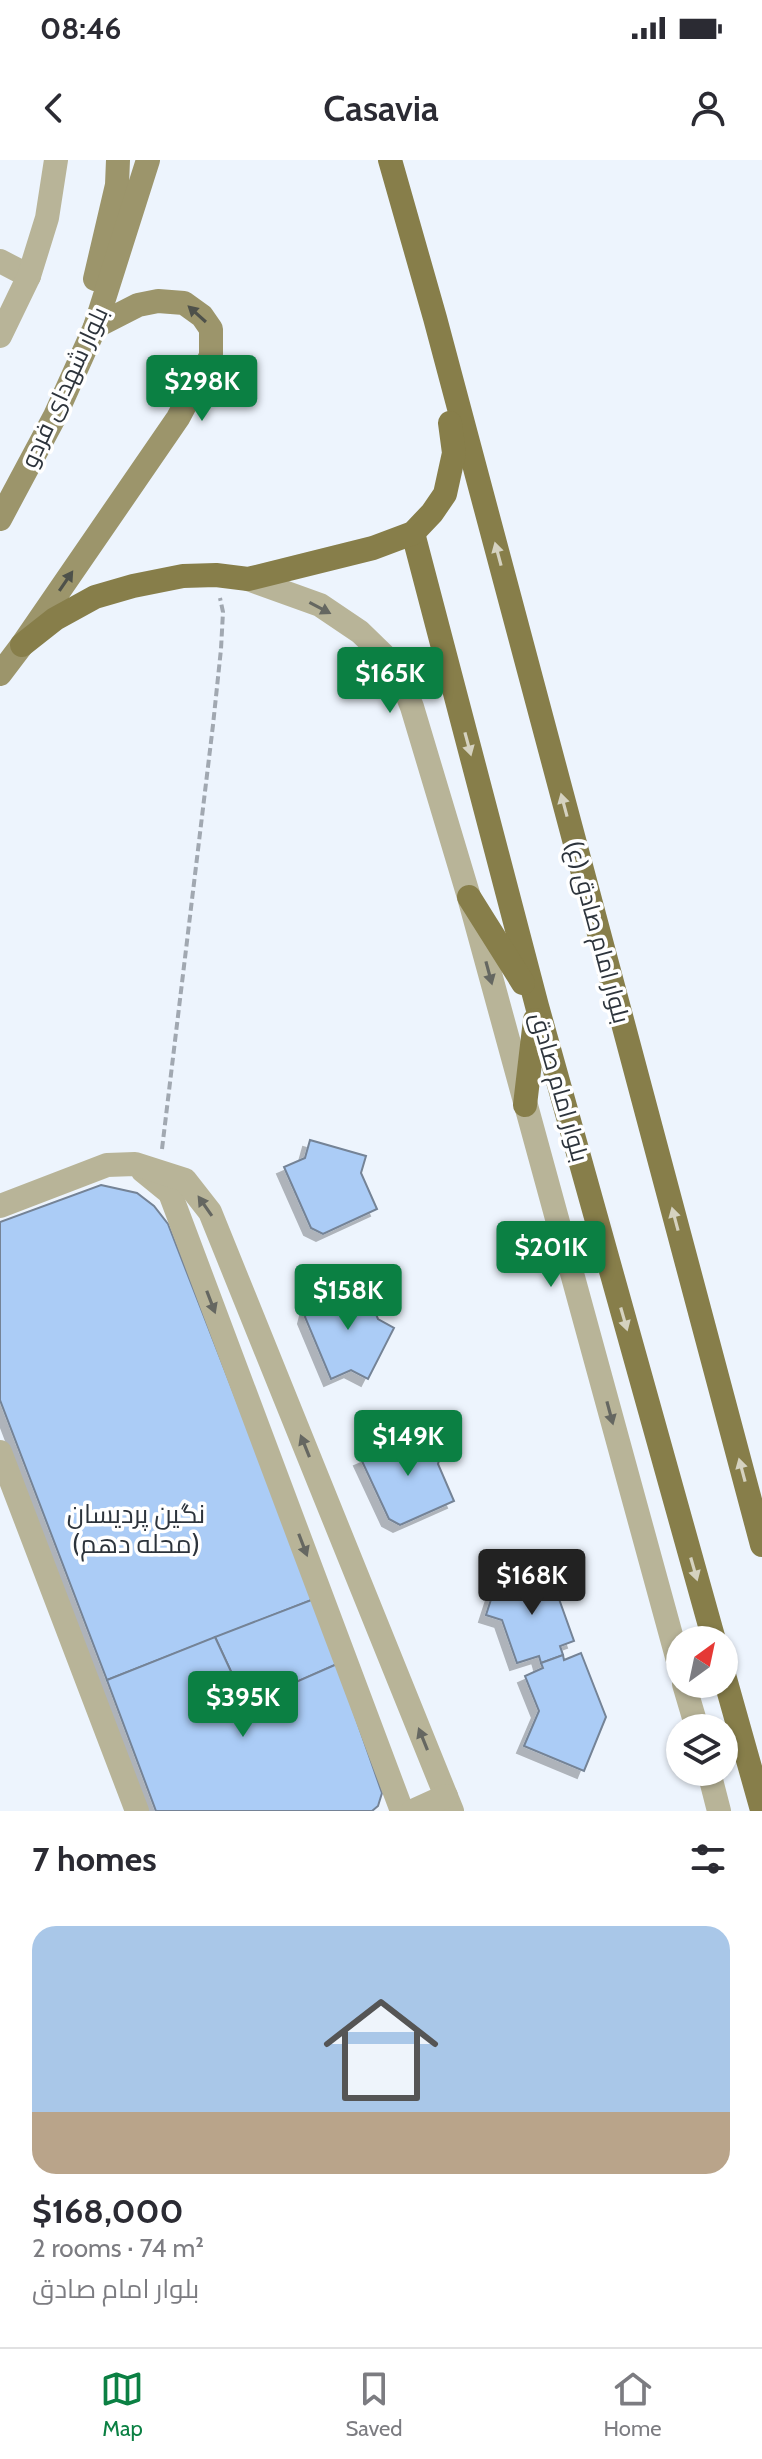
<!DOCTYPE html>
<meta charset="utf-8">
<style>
:root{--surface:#fff;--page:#f2f2f3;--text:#2b2b33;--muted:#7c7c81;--line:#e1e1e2;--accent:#0b8043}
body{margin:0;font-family:Cabin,Cairo,sans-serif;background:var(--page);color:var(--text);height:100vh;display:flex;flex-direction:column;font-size:30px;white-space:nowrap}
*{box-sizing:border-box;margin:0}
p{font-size:26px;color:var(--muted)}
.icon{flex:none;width:44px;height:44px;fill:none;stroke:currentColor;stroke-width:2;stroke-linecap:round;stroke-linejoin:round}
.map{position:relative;height:1651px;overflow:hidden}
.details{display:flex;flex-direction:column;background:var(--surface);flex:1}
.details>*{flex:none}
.needle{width:52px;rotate:33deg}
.buttons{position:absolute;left:666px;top:1466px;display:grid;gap:16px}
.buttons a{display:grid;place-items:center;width:72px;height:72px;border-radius:50%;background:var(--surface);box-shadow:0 2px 6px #0004;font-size:40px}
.price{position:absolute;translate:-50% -68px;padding:0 18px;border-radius:8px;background:var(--accent);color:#fff;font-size:26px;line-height:52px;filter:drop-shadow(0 2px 4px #0008)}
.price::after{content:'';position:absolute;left:50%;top:48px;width:24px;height:18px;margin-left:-12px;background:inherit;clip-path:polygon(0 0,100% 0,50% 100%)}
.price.active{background:#222;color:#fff}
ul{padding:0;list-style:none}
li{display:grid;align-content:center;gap:16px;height:424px;padding:0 32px}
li+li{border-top:2px solid var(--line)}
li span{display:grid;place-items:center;height:248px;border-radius:24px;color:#555}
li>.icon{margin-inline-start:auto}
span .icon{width:144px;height:144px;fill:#fffc;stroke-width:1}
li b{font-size:34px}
h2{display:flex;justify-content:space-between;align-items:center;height:96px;padding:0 32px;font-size:34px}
.status{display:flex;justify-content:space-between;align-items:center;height:56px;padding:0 40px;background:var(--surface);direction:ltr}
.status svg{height:22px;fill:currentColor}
header{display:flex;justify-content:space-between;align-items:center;height:104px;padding:0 32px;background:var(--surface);font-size:36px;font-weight:600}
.tabs{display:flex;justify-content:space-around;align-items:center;height:112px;border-top:2px solid var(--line);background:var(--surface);font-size:22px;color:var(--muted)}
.tabs a{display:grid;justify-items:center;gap:4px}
.tabs .active{color:var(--accent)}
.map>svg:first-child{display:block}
.building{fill:#abccf6;stroke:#748396;stroke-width:2;filter:url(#shadow)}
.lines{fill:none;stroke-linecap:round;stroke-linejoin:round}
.path{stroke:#a1a8b1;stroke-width:4;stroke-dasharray:8 4;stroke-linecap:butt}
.minor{stroke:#b8b498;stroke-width:24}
.tertiary{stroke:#b8b498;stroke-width:24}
.secondary{stroke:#9c956b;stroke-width:24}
.primary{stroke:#877e4a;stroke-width:24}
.oneway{fill:#4e514a}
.oneway2{fill:#d5d2c0}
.oneway3{fill:#656761}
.labels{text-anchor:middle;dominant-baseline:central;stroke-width:7;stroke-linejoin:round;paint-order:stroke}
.street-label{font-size:24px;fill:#2d343c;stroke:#fff}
.neighbourhood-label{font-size:26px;fill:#2d343c;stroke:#fff}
</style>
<div class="status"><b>08:46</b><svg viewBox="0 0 49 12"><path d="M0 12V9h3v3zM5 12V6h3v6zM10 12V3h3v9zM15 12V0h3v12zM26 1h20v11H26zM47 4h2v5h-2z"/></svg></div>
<header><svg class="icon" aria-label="back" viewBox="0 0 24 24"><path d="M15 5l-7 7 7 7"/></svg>Casavia<svg class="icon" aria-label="person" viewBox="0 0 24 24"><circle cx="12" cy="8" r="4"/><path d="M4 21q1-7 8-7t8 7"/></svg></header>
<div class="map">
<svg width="762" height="1651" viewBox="0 0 762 1651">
<defs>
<filter id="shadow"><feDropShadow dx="-7" dy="7" stdDeviation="0" flood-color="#0004"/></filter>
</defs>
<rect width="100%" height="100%" fill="#edf4fd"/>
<g class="building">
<polygon points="310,980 366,996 361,1013 377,1049 323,1074 311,1068 284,1007 305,998"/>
<polygon points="101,1025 137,1033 154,1046 168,1064 314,1439 107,1520 0,1240 0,1062"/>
<polygon points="363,1123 378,1159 394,1168 368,1219 351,1210 331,1219 305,1157 308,1145"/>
<polygon points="387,1271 443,1287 438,1304 454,1341 400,1365 389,1359 361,1299 382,1290"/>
<polygon points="549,1411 574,1481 560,1486 563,1495 541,1503 539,1496 517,1503 502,1460 486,1455 495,1427"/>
<polygon points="314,1439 337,1504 246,1544 215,1477"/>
<polygon points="215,1477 246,1544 337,1504 382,1633 378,1646 372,1651 156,1651 107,1520"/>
<polygon points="581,1493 606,1557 584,1611 524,1586 539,1551 525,1516 543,1508 541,1503 563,1495 564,1500"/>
</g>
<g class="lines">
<polyline class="path" points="162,989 213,565 221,489 223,452 220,438"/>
<g class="minor">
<polyline points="0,101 29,116"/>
<polyline points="0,176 29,116 47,58 56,0"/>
<polyline points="143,1011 170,1033 402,1651"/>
<polyline points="0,1046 107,1005 135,1004 185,1020 210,1052 452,1651"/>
<polyline points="0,1292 137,1651"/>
<polyline points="413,1651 446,1636"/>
</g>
<g class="tertiary">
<polyline points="248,419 320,445 360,472 396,507 412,547 469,737 680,1508"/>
<polyline points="684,1524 697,1568"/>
<polyline points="709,1612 719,1651"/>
</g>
<g class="secondary">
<polyline points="95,119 117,25 118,0"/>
<polyline points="0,359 55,256 95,167 148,0"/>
<polyline points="0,514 22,485 178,258 211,196 211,169 202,156 184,143 158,141 138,145 95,167"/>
</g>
<g class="primary">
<polyline points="390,0 435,158 762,1385"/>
<polyline points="413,373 537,846 714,1480"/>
<polyline points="22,485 55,459 95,437 133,426 183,416 216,415 248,419 373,388 413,373 432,353 445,334 454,293 450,263"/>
<polyline points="469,737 523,823"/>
<polyline points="525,945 535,860"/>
<polyline points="724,1515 762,1650"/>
</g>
</g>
<defs><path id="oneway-solid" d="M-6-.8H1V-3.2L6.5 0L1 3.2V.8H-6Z" transform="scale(2)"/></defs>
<g class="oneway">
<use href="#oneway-solid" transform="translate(197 154) rotate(-138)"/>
<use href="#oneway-solid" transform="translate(66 421) rotate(-56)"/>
</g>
<g class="oneway2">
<use href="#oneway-solid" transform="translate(498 394) rotate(-105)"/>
<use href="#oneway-solid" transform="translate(468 584) rotate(75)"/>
<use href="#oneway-solid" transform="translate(564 645) rotate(-105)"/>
<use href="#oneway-solid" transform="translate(675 1059) rotate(-105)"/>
<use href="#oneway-solid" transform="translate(624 1159) rotate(74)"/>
<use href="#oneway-solid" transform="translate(742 1310) rotate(-105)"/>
<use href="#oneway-solid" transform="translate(694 1409) rotate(74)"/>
</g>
<g class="oneway3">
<use href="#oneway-solid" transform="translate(320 448) rotate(28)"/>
<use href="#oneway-solid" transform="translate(489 813) rotate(75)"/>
<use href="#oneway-solid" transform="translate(205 1046) rotate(-125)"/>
<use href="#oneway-solid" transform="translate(211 1142) rotate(69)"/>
<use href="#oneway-solid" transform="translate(610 1253) rotate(75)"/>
<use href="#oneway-solid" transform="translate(305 1286) rotate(-112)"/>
<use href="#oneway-solid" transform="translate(303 1385) rotate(69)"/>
<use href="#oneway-solid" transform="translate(423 1579) rotate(-112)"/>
</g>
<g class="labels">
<g class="street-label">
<text transform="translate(64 227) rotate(-65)">بلوار شهدای فردو</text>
<text transform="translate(598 772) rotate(75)">بلوار امام صادق (ع)</text>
<text transform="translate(560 927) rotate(74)">بلوار امام صادق</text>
</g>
<g class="neighbourhood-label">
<text x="136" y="1354">نگین پردیسان<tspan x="136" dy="30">(محله دهم)</tspan></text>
</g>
</g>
</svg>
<div class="buttons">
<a><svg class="needle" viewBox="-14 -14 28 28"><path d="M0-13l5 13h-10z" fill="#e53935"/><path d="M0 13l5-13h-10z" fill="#7c7c81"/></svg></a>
<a><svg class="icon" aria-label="layers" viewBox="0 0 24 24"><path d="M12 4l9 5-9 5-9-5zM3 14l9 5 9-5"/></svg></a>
</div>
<b class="price" style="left:202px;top:263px">$298K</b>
<b class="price" style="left:390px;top:555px">$165K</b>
<b class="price" style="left:551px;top:1129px">$201K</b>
<b class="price" style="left:348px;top:1172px">$158K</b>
<b class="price" style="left:408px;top:1318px">$149K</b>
<b class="price active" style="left:532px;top:1457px">$168K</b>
<b class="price" style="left:243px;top:1579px">$395K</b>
</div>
<section class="details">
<h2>7 homes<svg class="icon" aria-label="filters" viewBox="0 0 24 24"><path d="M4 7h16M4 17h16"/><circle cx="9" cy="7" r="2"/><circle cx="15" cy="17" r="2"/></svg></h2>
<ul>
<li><span style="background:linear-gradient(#a9c7e8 75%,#b9a48a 0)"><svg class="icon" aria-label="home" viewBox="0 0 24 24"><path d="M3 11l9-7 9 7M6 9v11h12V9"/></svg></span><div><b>$168,000</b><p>2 rooms · 74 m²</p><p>بلوار امام صادق</p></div></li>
</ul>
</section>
<nav class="tabs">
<a class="active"><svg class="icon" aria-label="map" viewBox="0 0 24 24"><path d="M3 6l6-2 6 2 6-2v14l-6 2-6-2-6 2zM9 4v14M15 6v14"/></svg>Map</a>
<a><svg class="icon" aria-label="saved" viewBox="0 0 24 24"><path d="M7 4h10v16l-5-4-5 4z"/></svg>Saved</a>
<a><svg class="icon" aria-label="home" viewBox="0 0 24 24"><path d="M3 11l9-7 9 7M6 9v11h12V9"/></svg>Home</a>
</nav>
